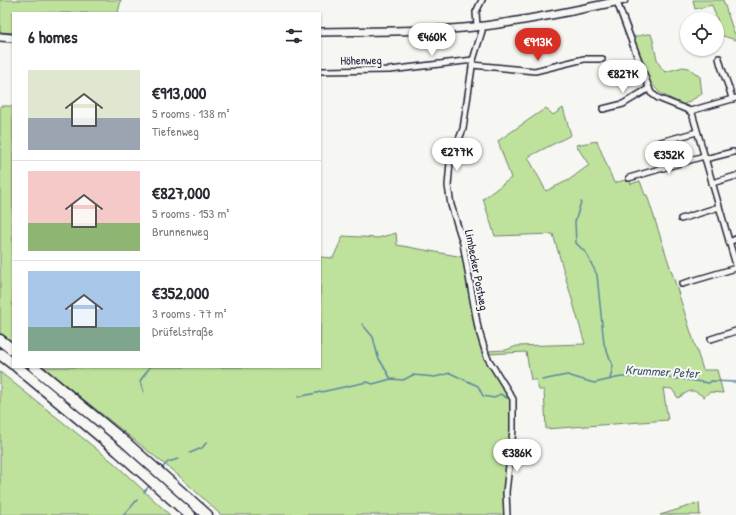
<!DOCTYPE html>
<meta charset="utf-8">
<style>
:root{--surface:#fff;--page:#f2f2f3;--text:#2b2b33;--muted:#7c7c81;--line:#e1e1e2;--accent:#d93025}
body{margin:0;font-family:"Patrick Hand",sans-serif;background:var(--page);color:var(--text);height:100vh;display:flex;flex-direction:column;font-size:15px;white-space:nowrap}
*{box-sizing:border-box;margin:0}
p{font-size:13px;color:var(--muted)}
.icon{flex:none;width:22px;height:22px;fill:none;stroke:currentColor;stroke-width:2;stroke-linecap:round;stroke-linejoin:round}
.map{position:relative;flex:1;overflow:hidden}
.side{position:absolute;left:12px;top:12px;width:309px;height:356px;display:flex;flex-direction:column;background:var(--surface);border-radius:0px;box-shadow:0 1px 3px #0004}
.side>*{flex:none}
.tools{position:absolute;left:680px;top:12px;display:grid;gap:8px}
.tools a{display:grid;place-items:center;width:44px;height:44px;border-radius:50%;background:var(--surface);box-shadow:0 1px 3px #0004;font-size:20px}
.price{position:absolute;translate:-50% -34px;padding:0 9px;border-radius:14px;background:#fff;color:#222;font-size:13px;line-height:26px;filter:drop-shadow(0 1px 2px #0008)}
.price::after{content:'';position:absolute;left:50%;top:24px;width:12px;height:9px;margin-left:-6px;background:inherit;clip-path:polygon(0 0,100% 0,50% 100%)}
.price.active{background:var(--accent);color:#fff}
ul{padding:0;list-style:none}
li{display:flex;align-items:center;gap:12px;height:100px;padding:0 16px}
li+li{border-top:1px solid var(--line)}
li span{display:grid;place-items:center;flex:none;width:112px;height:80px;border-radius:0px;color:#555}
li>.icon{margin-inline-start:auto}
span .icon{width:48px;height:48px;fill:#fffc;stroke-width:1}
li b{font-size:17px}
h2{display:flex;justify-content:space-between;align-items:center;height:48px;padding:0 16px;font-size:17px}
.map>svg:first-child{display:block}
.green{fill:#bee29c;stroke:#70826c}
.lines{fill:none;stroke-linecap:round;stroke-linejoin:round}
.stream{stroke:#5c87a0;stroke-width:1.5}
.street-casing{stroke:#22223b;stroke-width:8}
.secondary-casing{stroke:#22223b;stroke-width:10}
.highway-casing{stroke:#22223b;stroke-width:13}
.street{stroke:#f6f6f2;stroke-width:5}
.secondary{stroke:#f6f6f2;stroke-width:7}
.highway{stroke:#f6f6f2;stroke-width:10}
.labels{text-anchor:middle;dominant-baseline:central;stroke-width:4;stroke-linejoin:round;paint-order:stroke}
.street-label{font-size:12px;fill:#22223b;stroke:#f6f6f2}
.water-label{font-size:13px;font-style:italic;fill:#3f556e;stroke:#f6f6f2}
</style>
<div class="map">
<svg width="736" height="515" viewBox="0 0 736 515">
<rect width="100%" height="100%" fill="#f6f6f2"/>
<filter id="ink" filterUnits="userSpaceOnUse"><feTurbulence type="fractalNoise" baseFrequency=".025" numOctaves="2"/><feDisplacementMap in="SourceGraphic" scale="8" xChannelSelector="R" yChannelSelector="G"/><feConvolveMatrix kernelMatrix="1 2 1 2 8 2 1 2 1" color-interpolation-filters="sRGB"/></filter>
<g filter="url(#ink)">
<g class="green">
<polygon points="0,0 121,0 118,13 13,13 13,33 0,32"/>
<polygon points="693,0 723,0 734,33 736,33 736,40 720,35 717,19 712,5 695,9"/>
<path d="M647 34H651C656 47 654 62 665 72L683 67 689 68 700 77 702 94 683 105 660 93 650 82 633 37Z"/>
<polygon points="0,106 13,106 13,343 0,333"/>
<path d="M546 108 553 115 563 108 571 135 528 157 546 191 569 180 589 165 576 145 597 141 614 183 629 179 631 184 640 181 645 195H647L703 370H717L723 393 710 392 704 397C691 388 691 390 678 398L672 389 663 388 668 420 546 429 544 390H539L536 380H531L526 352 488 354 487 351 506 350 517 346 585 344 553 234 495 236 483 199 511 178 498 141Z"/>
<polygon points="396,233 397,245 463,257 477,334 486,358 512,399 512,430 503,491 504,515 221,515 178,475 43,367 320,367 320,257 333,258 343,236 378,238"/>
<polygon points="0,372 114,463 170,515 0,515"/>
<polygon points="699,503 700,515 660,515"/>
</g>
<g class="lines">
<g class="stream">
<polyline points="581,202 575,222 576,243 586,253 597,275 604,344 613,366 610,379"/>
<polyline points="362,324 373,337 378,357 391,379"/>
<polyline points="542,380 567,375 594,383 621,377 646,377 682,379 709,383 711,381 736,382"/>
<polyline points="144,392 140,381 150,367"/>
<polyline points="298,397 367,382 373,384 391,379 403,380 413,375 435,377 450,373 478,386 483,396 494,398 500,394 507,398"/>
<polyline points="190,453 202,448 207,442"/>
<polyline points="161,469 168,462 178,459"/>
<polyline points="144,492 150,485"/>
<polyline points="124,515 137,500"/>
</g>
<g class="street-casing">
<g id="street">
<polyline points="617,2 651,93 658,98 688,110 692,113 736,265"/>
<polyline points="477,26 476,12 482,0"/>
<polyline points="482,26 482,31 473,60 463,129 450,162 448,186 451,205 463,243 478,328 487,357 513,399 513,430 506,492 507,515"/>
<path d="M719 58C722 73 729 84 732 99"/>
<polyline points="472,65 535,71 584,59 602,59"/>
<polyline points="320,71 390,70 473,60"/>
<polyline points="603,109 623,104 648,89"/>
<polyline points="690,111 736,98"/>
<polyline points="657,143 697,132"/>
<polyline points="705,159 733,152"/>
<polyline points="629,178 704,156"/>
<polyline points="712,183 736,176"/>
<polyline points="681,219 719,207"/>
<polyline points="729,242 736,239"/>
<polyline points="682,284 736,268"/>
<polyline points="711,339 736,331"/>
</g>
</g>
<g class="secondary-casing">
<g id="secondary">
<path d="M320 32C375 31 429 32 484 26 531 20 578 10 624 0"/>
<polyline points="0,37 13,38"/>
</g>
</g>
<g class="highway-casing">
<g id="highway">
<polyline points="0,340 13,350"/>
<polyline points="0,354 13,364"/>
<polyline points="17,367 118,451 190,515"/>
<polyline points="34,367 125,442 207,515"/>
</g>
</g>
<use href="#street" class="street"/>
<use href="#secondary" class="secondary"/>
<use href="#highway" class="highway"/>
</g>
</g>
<g class="labels">
<g class="street-label">
<text transform="translate(361 60) rotate(-1)">Höhenweg</text>
<text transform="translate(477 270) rotate(79)">Limbecker Postweg</text>
</g>
<g class="water-label">
<text transform="translate(662 371) rotate(3)">Krummer Peter</text>
</g>
</g>
</svg>
<div class="tools">
<a><svg class="icon" aria-label="locate" viewBox="0 0 24 24"><circle cx="12" cy="12" r="6"/><path d="M12 2v4M12 18v4M2 12h4M18 12h4"/></svg></a>
</div>
<b class="price" style="left:432px;top:57px">€460K</b>
<b class="price active" style="left:538px;top:62px">€913K</b>
<b class="price" style="left:623px;top:94px">€827K</b>
<b class="price" style="left:457px;top:172px">€277K</b>
<b class="price" style="left:669px;top:175px">€352K</b>
<b class="price" style="left:517px;top:473px">€386K</b>
<section class="side">
<h2>6 homes<svg class="icon" aria-label="filters" viewBox="0 0 24 24"><path d="M4 7h16M4 17h16"/><circle cx="9" cy="7" r="2"/><circle cx="15" cy="17" r="2"/></svg></h2>
<ul>
<li><span style="background:linear-gradient(#dfe7d0 60%,#9aa5b1 0)"><svg class="icon" aria-label="home" viewBox="0 0 24 24"><path d="M3 11l9-7 9 7M6 9v11h12V9"/></svg></span><div><b>€913,000</b><p>5 rooms · 138 m²</p><p>Tiefenweg</p></div></li>
<li><span style="background:linear-gradient(#f6c9c9 65%,#8fb573 0)"><svg class="icon" aria-label="home" viewBox="0 0 24 24"><path d="M3 11l9-7 9 7M6 9v11h12V9"/></svg></span><div><b>€827,000</b><p>5 rooms · 153 m²</p><p>Brunnenweg</p></div></li>
<li><span style="background:linear-gradient(#a9c7e8 70%,#7fa58c 0)"><svg class="icon" aria-label="home" viewBox="0 0 24 24"><path d="M3 11l9-7 9 7M6 9v11h12V9"/></svg></span><div><b>€352,000</b><p>3 rooms · 77 m²</p><p>Drüfelstraße</p></div></li>
</ul>
</section>
</div>
